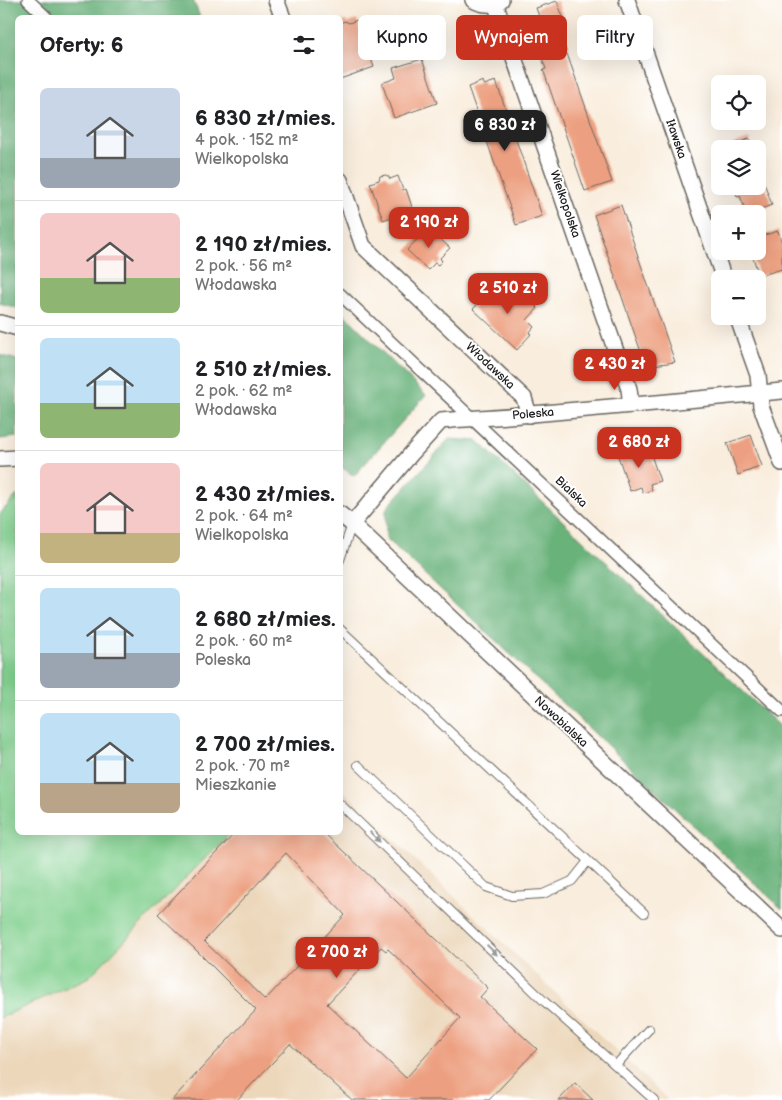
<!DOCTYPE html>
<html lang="pl">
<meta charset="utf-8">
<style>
:root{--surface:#fff;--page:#f2f2f2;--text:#202124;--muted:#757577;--line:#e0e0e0;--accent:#c8321e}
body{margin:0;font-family:"Balsamiq Sans",sans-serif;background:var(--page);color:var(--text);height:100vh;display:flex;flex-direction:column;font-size:19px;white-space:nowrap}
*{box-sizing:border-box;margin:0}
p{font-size:16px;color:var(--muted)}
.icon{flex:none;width:28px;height:28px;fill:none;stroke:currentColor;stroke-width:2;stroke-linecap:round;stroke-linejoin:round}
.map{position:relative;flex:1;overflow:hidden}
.drawer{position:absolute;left:15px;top:15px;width:328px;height:820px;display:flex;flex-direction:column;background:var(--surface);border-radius:8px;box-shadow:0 5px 20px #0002}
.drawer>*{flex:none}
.top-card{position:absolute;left:358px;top:15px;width:349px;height:45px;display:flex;gap:10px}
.controls{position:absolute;left:711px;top:75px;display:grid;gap:10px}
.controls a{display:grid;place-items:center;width:55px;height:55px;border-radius:8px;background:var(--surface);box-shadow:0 5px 20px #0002;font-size:25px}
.price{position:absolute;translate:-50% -42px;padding:0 11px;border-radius:10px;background:var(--accent);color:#fff;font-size:16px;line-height:32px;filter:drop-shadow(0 1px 2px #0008)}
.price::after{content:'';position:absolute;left:50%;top:30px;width:15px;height:11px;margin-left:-8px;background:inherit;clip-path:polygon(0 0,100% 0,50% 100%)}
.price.selected{background:#222;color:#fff}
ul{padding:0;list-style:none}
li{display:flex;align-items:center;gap:15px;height:125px;padding:0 25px}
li+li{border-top:1px solid var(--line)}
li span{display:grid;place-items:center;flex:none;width:140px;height:100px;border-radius:8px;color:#555}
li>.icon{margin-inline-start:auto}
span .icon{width:60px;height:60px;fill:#fffc;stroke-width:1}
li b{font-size:21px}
h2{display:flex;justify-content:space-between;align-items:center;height:60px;padding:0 25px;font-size:21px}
.chip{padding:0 18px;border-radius:8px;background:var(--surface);box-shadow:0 5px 20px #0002;font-size:18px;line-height:45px}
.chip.selected{background:var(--accent);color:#fff}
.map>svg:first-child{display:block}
.built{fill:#ecd7ba}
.green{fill:#82d08f;stroke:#4f7656}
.forest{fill:#69b27a;stroke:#42674b}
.building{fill:#eda081;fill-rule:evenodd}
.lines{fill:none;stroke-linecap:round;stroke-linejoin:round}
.service-casing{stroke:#696660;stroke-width:10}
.pedestrian-casing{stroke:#696660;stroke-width:14}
.minor-casing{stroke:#696660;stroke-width:18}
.service{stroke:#fff;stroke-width:8}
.pedestrian{stroke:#fff;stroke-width:11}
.minor{stroke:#fff;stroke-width:15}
.oneway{fill:#999}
.labels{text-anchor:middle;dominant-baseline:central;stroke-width:4;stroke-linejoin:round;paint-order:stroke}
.street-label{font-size:12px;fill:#1c1c1c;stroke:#fff}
</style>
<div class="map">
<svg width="782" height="1100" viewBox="0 0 782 1100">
<rect width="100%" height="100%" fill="#fff"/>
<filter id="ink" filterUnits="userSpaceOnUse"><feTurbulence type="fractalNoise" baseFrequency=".02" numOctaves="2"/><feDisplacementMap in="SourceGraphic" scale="10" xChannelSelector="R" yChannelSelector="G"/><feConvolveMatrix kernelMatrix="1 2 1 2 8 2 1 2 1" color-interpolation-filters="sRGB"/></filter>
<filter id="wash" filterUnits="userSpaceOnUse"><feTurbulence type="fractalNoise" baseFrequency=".0096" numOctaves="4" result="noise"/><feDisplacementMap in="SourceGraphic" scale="20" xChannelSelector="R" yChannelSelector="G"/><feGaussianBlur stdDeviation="1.12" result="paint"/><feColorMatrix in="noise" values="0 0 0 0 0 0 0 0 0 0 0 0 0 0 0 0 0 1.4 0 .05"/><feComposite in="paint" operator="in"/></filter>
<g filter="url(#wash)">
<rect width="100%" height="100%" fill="#f9eede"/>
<polygon class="built" points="0,515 18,832 340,832 340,788 668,1100 0,1100"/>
<polygon class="green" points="17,495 18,832 230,833 89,977 0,1018 0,514"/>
<g class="forest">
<polygon points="0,0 193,0 200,17 18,18 17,308 0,303"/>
<polygon points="340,310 426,395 354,476 340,466"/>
<polygon points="0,355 17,360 17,437 0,439"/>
<polygon points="449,439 478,441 782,728 782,909 386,538 386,509"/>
</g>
<g id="blocks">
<g class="building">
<polygon points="557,1 566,25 558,28 612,182 585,191 544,72 543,70 546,69 538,47 536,48 528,27 541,22 536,8"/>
<polygon points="357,20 374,67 340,79 340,23 345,21 349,23"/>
<polygon points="422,59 437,103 394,118 382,83 396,78 393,68"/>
<polygon points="483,81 484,85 496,81 542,216 516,225 468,87"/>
<polygon points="749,139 752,149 722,149 722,148"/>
<polygon points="758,166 772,205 747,214 740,196 737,197 734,186 758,186"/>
<polygon points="386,175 389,177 390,179 398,176 403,190 406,189 413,210 383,220 370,183 379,180 380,176"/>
<polygon points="621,205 641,265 675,362 646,366 635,335 594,215"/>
<polygon points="428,228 450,248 440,258 442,261 438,265 435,263 428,270 407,250"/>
<polygon points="778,231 782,244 782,269 759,276 751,251 758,251 758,237"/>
<polygon points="514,286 538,308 527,320 534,327 529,333 531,334 517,350 473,309 481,301 480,296 486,290 490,291 491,290 502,299"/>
<polygon points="751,435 762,466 738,475 727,443"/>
<polygon points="648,446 660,481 650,484 652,490 643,493 641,487 630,491 618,456"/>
<path d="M236 832H323L488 988 480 997 537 1049 489 1100H352L290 1044 237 1100H172L256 1010 196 950 158 914ZM286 853 345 915 265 1000 204 941ZM381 947 386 951 388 949 460 1018 406 1078 327 1004Z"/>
<polygon points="575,1083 593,1100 559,1100"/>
</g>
</g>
</g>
<g filter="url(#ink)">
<use href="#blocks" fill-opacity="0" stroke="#696660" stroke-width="1"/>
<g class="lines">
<g class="service-casing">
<g id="service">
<polyline points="340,560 352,524"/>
<polyline points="340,629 644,913"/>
<polyline points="358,765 486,887 512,896 543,894 572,881 588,861"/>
<polyline points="340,804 545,1002 654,1100"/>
<polyline points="616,1065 649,1029"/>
</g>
</g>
<g class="pedestrian-casing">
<g id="pedestrian">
<polyline points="28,0 47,18"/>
<polyline points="340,294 782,711"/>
</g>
</g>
<g class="minor-casing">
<g id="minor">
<polyline points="276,0 283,18"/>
<path d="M473 0C483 5 491 6 501 0"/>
<polyline points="627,0 724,279"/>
<polyline points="495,3 629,389 631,405"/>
<polyline points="340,180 363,246 524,398 529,415"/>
<polyline points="737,316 758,375 761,406 782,463"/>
<polyline points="0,323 18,328"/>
<polyline points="0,459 18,458"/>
<polyline points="340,514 352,524 782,930"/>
<path d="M352 524 411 454 441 421C471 418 502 417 532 414 615 407 699 399 782 391"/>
</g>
</g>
<use href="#service" class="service"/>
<use href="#pedestrian" class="pedestrian"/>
<use href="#minor" class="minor"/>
</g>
<defs><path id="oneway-solid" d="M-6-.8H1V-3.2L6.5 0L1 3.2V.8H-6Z" transform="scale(1.25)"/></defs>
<g class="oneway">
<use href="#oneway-solid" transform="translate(375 837) rotate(44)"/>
<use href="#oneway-solid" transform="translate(492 950) rotate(44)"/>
</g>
</g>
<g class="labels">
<g class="street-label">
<text transform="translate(676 139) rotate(71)">Iławska</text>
<text transform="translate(565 204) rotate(71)">Wielkopolska</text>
<text transform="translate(490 366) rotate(43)">Włodawska</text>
<text transform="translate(533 414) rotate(-5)">Poleska</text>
<text transform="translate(571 492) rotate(43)">Bialska</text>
<text transform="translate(561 722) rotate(43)">Nowobialska</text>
</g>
</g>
</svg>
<div class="controls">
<a><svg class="icon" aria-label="locate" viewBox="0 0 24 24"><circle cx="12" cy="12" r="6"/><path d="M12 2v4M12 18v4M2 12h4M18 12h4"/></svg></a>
<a><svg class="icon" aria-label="layers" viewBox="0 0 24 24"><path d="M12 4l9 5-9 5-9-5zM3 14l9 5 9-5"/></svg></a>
<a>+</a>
<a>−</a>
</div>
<b class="price selected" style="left:505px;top:152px">6 830 zł</b>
<b class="price" style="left:429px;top:249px">2 190 zł</b>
<b class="price" style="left:508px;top:315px">2 510 zł</b>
<b class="price" style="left:615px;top:391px">2 430 zł</b>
<b class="price" style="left:639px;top:469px">2 680 zł</b>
<b class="price" style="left:337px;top:979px">2 700 zł</b>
<div class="top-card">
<a class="chip">Kupno</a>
<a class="chip selected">Wynajem</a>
<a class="chip">Filtry</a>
</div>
<section class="drawer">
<h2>Oferty: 6<svg class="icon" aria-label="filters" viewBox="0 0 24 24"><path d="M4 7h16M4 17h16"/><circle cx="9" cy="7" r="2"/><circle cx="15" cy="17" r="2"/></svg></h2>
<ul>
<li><span style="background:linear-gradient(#c9d6e8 70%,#9aa5b1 0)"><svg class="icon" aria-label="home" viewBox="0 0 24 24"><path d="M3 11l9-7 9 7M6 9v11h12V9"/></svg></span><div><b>6 830 zł/mies.</b><p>4 pok. · 152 m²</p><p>Wielkopolska</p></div></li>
<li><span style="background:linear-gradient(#f6c9c9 65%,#8fb573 0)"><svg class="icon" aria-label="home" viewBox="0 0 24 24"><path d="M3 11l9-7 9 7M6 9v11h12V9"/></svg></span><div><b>2 190 zł/mies.</b><p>2 pok. · 56 m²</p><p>Włodawska</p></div></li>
<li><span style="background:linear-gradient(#bfe0f5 65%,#8fb573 0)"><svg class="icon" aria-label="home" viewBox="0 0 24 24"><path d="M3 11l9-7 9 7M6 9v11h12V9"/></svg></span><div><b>2 510 zł/mies.</b><p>2 pok. · 62 m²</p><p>Włodawska</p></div></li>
<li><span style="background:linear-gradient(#f6c9c9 70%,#c2b280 0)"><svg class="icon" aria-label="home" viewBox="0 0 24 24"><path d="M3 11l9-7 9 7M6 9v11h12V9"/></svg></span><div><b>2 430 zł/mies.</b><p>2 pok. · 64 m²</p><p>Wielkopolska</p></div></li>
<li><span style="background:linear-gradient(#bfe0f5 65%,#9aa5b1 0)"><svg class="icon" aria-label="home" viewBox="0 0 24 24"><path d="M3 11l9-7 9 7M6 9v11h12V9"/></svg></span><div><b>2 680 zł/mies.</b><p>2 pok. · 60 m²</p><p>Poleska</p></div></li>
<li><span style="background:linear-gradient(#bfe0f5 70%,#b9a48a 0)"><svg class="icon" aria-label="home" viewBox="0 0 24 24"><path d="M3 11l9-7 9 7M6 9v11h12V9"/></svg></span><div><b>2 700 zł/mies.</b><p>2 pok. · 70 m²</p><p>Mieszkanie</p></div></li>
</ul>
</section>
</div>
